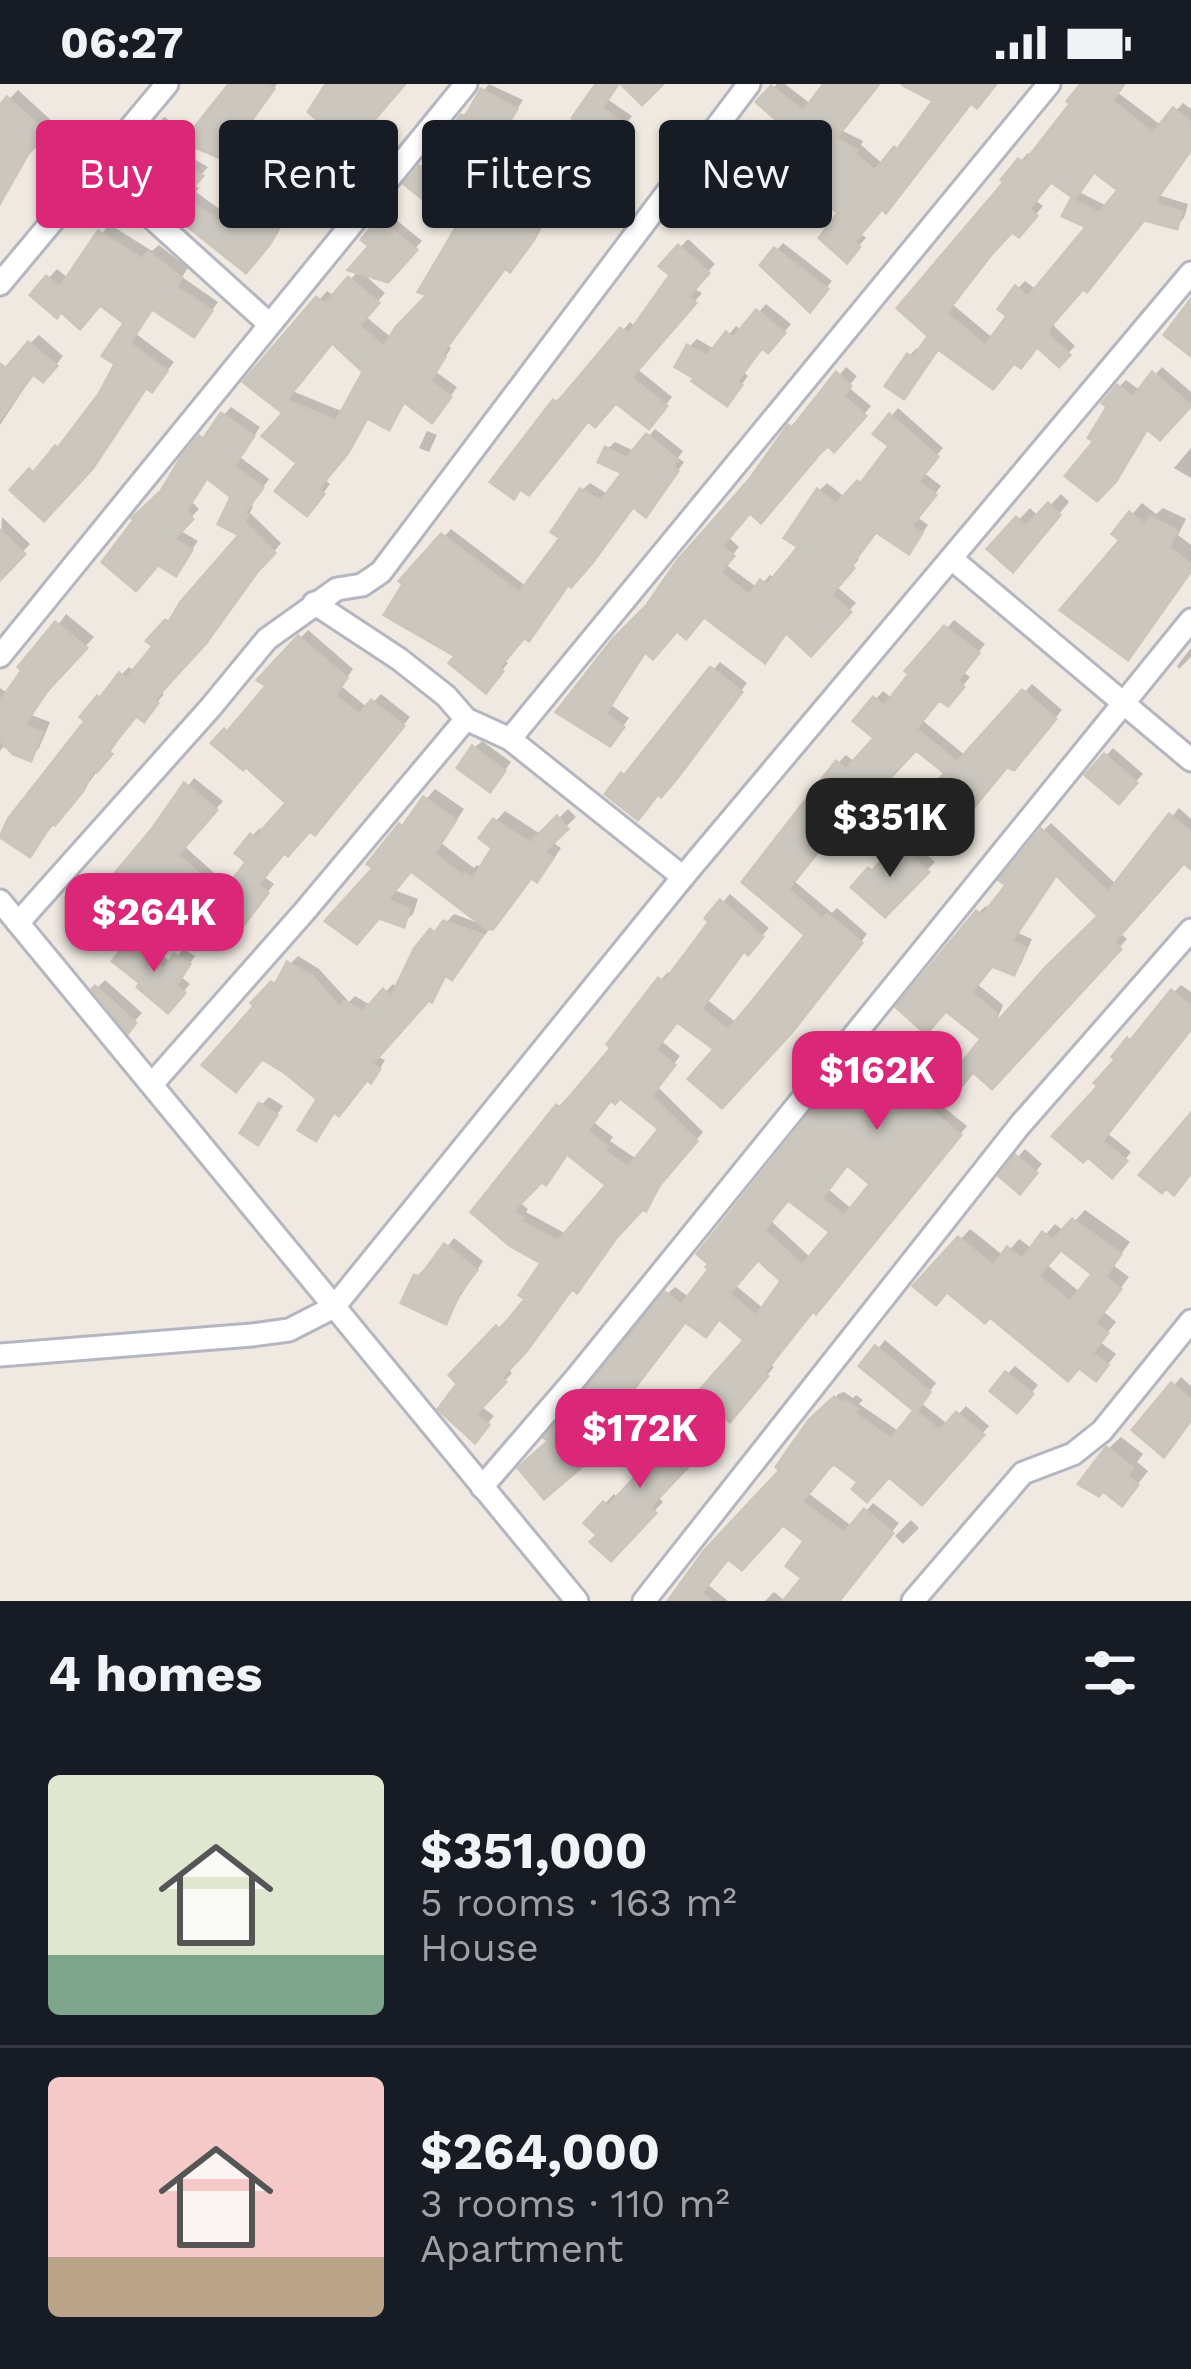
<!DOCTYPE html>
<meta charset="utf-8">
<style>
:root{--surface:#171b24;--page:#20242c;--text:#f1f3f6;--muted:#9ea1a6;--line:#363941;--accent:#db2777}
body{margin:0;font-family:"Work Sans",sans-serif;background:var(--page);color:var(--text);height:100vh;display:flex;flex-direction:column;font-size:45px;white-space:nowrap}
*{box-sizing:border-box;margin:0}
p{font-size:39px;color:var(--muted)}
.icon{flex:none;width:66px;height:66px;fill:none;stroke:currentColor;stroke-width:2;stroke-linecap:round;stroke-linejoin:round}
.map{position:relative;height:1517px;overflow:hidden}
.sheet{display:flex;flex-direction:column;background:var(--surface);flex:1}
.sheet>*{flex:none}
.banner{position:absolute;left:36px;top:36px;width:1119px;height:108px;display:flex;gap:24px}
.price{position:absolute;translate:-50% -102px;padding:0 27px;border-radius:24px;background:var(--accent);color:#fff;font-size:39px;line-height:78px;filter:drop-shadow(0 3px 6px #0008)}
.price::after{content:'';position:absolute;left:50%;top:72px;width:36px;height:27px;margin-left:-18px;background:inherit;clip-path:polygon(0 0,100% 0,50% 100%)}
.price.selected{background:#222;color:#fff}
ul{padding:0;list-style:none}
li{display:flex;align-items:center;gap:36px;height:300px;padding:0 48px}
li+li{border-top:3px solid var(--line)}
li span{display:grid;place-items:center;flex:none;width:336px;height:240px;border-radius:12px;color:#555}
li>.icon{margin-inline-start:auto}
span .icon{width:144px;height:144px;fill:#fffc;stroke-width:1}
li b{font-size:51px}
h2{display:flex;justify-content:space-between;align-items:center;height:144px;padding:0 48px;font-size:51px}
.pill{padding:0 42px;border-radius:12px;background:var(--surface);box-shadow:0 3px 9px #0004;font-size:42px;line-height:108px}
.pill.selected{background:var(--accent);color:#fff}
.status{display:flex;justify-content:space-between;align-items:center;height:84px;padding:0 60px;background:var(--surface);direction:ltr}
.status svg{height:33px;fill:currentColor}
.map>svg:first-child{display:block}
.shadow{fill:#0003;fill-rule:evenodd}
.building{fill:#cbc7bf;stroke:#cbc5ba;stroke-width:3;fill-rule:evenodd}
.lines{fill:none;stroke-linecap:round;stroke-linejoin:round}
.minor-casing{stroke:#b4b7c1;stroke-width:27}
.minor{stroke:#fff;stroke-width:21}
</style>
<div class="status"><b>06:27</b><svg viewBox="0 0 49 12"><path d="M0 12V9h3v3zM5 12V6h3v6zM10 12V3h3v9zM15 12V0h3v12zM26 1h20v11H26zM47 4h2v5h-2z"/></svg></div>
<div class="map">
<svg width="1191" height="1517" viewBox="0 0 1191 1517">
<rect width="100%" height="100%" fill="#efe9e1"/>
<g class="shadow">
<polygon points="232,0 277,0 239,52 256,58 242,81 188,57"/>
<polygon points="326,0 404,0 307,110 310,113 298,127 287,132 254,177 146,105 178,66 208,83 193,100 199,104 196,108 237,138 251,120 258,112 264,115 329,42"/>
<path d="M489 0 523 16 484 78 511 95 507 101 534 116 554 89 557 66 566 58 597 80 562 126 548 131 518 175 506 182 447 261 451 264 436 288 457 303 441 326 407 316 388 342 370 332 356 357 324 395 330 400 316 419 288 329 247 297 327 207 335 213 359 186 385 209 365 232 393 255 432 209 461 142 421 84ZM332 256 367 288 344 328 292 307Z"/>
<polygon points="600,0 612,0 607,15 632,32 620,50 577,33"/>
<polygon points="777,0 785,0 812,21 831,0 877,0 841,46 863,57 861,61 884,81 938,16 912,0 995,0 972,16 860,149 866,154 847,174 843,128 790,43 760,18"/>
<path d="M1085 0H1123L1117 8 1162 42 1183 19 1191 25V66L1158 111 1188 120 1184 134 1176 142 1144 133 1057 232 1054 242 1075 262 1059 279 1038 260 1020 280 942 261 911 303 909 272 917 264 921 267 1008 98 1021 77 1028 69 1033 73ZM1096 85 1123 106 1109 123 1079 108ZM1052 95 1077 113 1073 117 1091 142 1037 206 1025 197 1018 204 1011 232 994 255 952 220 1013 145 1026 142 1043 122 1035 116Z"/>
<polygon points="18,6 54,39 37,57 17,91 0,104 0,25"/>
<polygon points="164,33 168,35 158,51 151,47"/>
<polygon points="388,129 422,157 387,195 374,162 380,137"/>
<polygon points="109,140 152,167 159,161 188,184 182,193 218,218 202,241 154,223 136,250 174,278 161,295 149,301 100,372 14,406 65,355 102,311 119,279 128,239 101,218 61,225 34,210 57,185 69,195"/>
<polygon points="688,155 715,180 693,204 702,209 636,284 672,313 656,333 616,316 589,333 536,400 555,318 563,310 566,313 630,238 636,243 674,191 664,181"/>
<polygon points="783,159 832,197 816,217 764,181"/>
<polygon points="766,220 791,240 776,258 763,261 742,287 748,292 734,311 689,263 697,255 716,266 736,242 742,247"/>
<polygon points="39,251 63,272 52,286 35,288 0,341 0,288"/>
<polygon points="846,283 857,292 848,303 871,322 842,356 828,358 750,425 727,452 739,463 725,480 758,504 770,491 776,495 802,462 819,407 827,399 846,414 867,391 869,393 894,362 878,349 898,324 943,364 923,388 941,402 917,433 928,441 916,458 877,445 856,472 859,475 836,502 856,519 811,568 787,546 704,530 647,565 610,620 629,634 617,650 560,627 751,398 790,343 798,335 801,338"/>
<polygon points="1162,283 1191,308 1191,319 1160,352 1149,343 1123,387 1097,413 1098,357 1119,303 1126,296 1141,307"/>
<polygon points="231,323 260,343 240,373 269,395 250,421 253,422 250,429 281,459 160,607 164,610 151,626 137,629 91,696 30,769 99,614 129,583 135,588 158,561 151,556 244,450 234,413 209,392 192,418 199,425 179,446 198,457 176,488 164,407 182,377"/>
<polygon points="655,345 683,367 678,374 684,378 653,422 634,420 503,575 508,579 493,597 459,571 404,497 451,445 527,503 564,454 582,406 590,399 609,411 627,388 607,365 615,358 636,368"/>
<polygon points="427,347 437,351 429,368 419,364"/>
<polygon points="1191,364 1191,394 1174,384"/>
<polygon points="1061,410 1069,418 1024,472 991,465 1030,424 1039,433"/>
<polygon points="1142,419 1156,430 1163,424 1186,435 1178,451 1191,461 1191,488 1128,572 1124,456 1116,449"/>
<polygon points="2,433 30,460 5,487 0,482"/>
<polygon points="66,530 94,553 57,593 31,631 50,638 39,664 30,674 3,663 0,667 0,604 9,610"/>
<path d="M954 536 985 560 963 588 970 593 955 611 940 612 922 636 966 672 1032 600 1062 626 1022 674 946 701 949 689 916 662 883 697 915 722 901 741 855 720 793 796 832 829 837 824 867 850 800 936 719 965 677 935 660 956 680 972 657 1002 703 1048 666 1092 653 1116 646 1124 643 1122 507 1284 512 1289 481 1322 494 1332 475 1355 461 1300 453 1291 506 1236 509 1239 529 1214 545 1178 475 1128 558 1023 566 1015 569 1018 615 964 611 960 661 896 668 888 673 891 713 837 709 834 730 810 769 844 748 867 745 864 706 915 737 939 809 850 746 798 838 679 846 671 856 679 878 654 857 636 883 607 893 615 913 590 909 587ZM620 1011 664 1044 638 1076 610 1057 613 1053 592 1037 611 1013ZM569 1067 611 1100 568 1151 526 1128 528 1125 519 1118Z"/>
<polygon points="308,546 353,585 341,602 368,624 381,610 410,633 323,740 311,743 285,765 263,792 274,800 240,843 211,822 155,747 194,694 223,717 184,762 230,803 251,777 252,752 260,744 264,748 290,719 246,679 216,659 233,640 236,642 270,602 262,595"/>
<polygon points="1191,564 1191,573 1179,585 1177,582"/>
<polygon points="720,578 747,599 669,702 658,707 646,724 623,691"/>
<polygon points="482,657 511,678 498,696 474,664"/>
<polygon points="1113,664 1143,690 1118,716 1089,691"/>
<polygon points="435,705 464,725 441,759 474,784 477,781 483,785 496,763 496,737 505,727 542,751 568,725 576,733 551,757 561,764 547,785 537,794 532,791 459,884 448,889 439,906 429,913 377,972 385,976 378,988 321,1014 256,919 290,880 298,872 319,885 349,918 355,912 372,922 393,900 398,905 440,839 443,842 454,830 486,842 412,784 394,806 418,815 413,830 403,839 380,831 377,784 371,779"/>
<path d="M1179 724 1191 735V770L1119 848 1127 855 992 1001 974 985 949 1001 936 1017 967 1042 824 1218 814 1224 770 1279 774 1283 738 1326 748 1256 720 1232 686 1235 632 1306 636 1309 626 1322 614 1326 595 1352 603 1359 544 1411 552 1357 667 1210 675 1203 690 1214 713 1179 701 1169 860 973 868 965 899 989 923 958 960 985 986 954 946 923 978 829 986 822 991 826 1043 747 1051 739 1117 801ZM1057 789 1102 832 993 946 1003 921 977 900 992 879 1013 888 1021 880 1032 855 1018 849ZM848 1078 874 1100 853 1126 828 1105ZM789 1112 835 1147 812 1175 770 1136ZM758 1173 785 1196 764 1225 735 1201Z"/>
<polygon points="907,754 935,778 885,829 855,803"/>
<polygon points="137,852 172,879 183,865 195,872 181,893 190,900 175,918 130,859"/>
<polygon points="105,896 142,929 128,944 96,905"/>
<polygon points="1181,901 1191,908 1191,943 1174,908"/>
<polygon points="1136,949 1167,975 1107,1049 1131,1068 1119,1083 1088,1070 1102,1002 1119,976 1116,973"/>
<polygon points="269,1013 283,1022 258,1057 261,1021"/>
<polygon points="1025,1065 1042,1080 1027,1098 1018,1073"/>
<path d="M1085 1126 1130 1158 1113 1181 1129 1193 1103 1227 1116 1238 1100 1258 1116 1270 1106 1283 991 1229 948 1205 918 1202 970 1145 1004 1172 1019 1155 1033 1165 1055 1140 1065 1148ZM1061 1163 1097 1189 1081 1209 1046 1180Z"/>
<polygon points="454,1154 483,1177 445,1236 417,1192 425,1184 429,1186"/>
<polygon points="885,1256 936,1299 921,1319 949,1341 966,1322 989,1342 930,1409 890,1389 862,1397 834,1376 808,1409 853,1443 873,1419 899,1439 837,1517 807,1494 808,1457 783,1438 729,1472 707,1500 728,1517 668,1517 784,1386 838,1310 844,1308 853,1314 856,1311 863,1316 859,1320 900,1348 919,1326 864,1282"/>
<polygon points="1015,1282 1038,1301 1025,1317 1007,1290"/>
<polygon points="1181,1293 1191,1302 1191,1336 1136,1346"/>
<polygon points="681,1335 708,1358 657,1412 663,1418 611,1472 602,1451 588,1438 614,1410 619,1415 642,1390 625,1375 639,1359 648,1350 659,1359"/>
<polygon points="1121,1353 1143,1370 1137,1378 1148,1387 1134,1405 1108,1365"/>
<polygon points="911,1436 919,1444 903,1460 895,1452"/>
<polygon points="774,1508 785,1517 765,1517"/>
</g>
<g class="building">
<polygon points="229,0 266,0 274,5 234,60 250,67 243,84 183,58"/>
<polygon points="326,0 405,0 301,120 304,122 290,138 285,134 270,160 246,189 142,106 168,72 203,92 188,109 193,113 190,117 228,144 231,141 234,144 248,118 254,121 325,42 308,28"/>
<polygon points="596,0 618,0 602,24 626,41 612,61 572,34"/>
<polygon points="621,0 663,0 642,21"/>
<polygon points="824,0 879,0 836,54 857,66 855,70 875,87 894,63 897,66 933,17 901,0 996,0 977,24 971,19 886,129 882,125 854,158 860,163 847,179 819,154 838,129 807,102 786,132 744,100 786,44 756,18 771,2 803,27"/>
<path d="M1081 0H1124L1112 17 1153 49 1173 24 1191 39V66L1154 119 1182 128 1177 145 1144 136 1087 208 1083 205 1050 243 1048 251 1070 271 1059 283 1037 263 1021 284 1014 279 993 305 938 265 904 315 885 302 907 270 913 274 928 252 897 224 1004 98 1001 96 1018 75 1024 79 1070 20 1067 17ZM1094 88 1118 106 1099 129 1071 115 1062 132 1086 143 1028 213 1015 202 998 225 1007 232 985 262 946 229 990 172 1012 148 1019 153 1037 132 1029 125 1051 98 1075 115Z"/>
<path d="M481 5 517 25 478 88 504 105 500 111 525 124 550 90 541 84 555 64 591 89 554 139 546 133 533 157 510 188 505 184 441 271 445 273 430 297 451 313 432 339 404 318 389 346 367 334 348 369 318 405 324 410 307 432 275 407 297 379 262 352 283 329 243 298 316 213 325 220 348 193 379 219 359 242 384 263 396 243 427 211 418 208 457 142 404 100 419 82 422 84 461 31 465 33ZM332 259 363 288 336 337 286 316Z"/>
<polygon points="7,13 47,49 28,70 0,119 0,21"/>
<polygon points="378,135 417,166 388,198 348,186 369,162 361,156"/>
<polygon points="98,147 142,175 148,168 182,194 176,203 212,227 194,253 152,225 130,259 167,287 152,308 146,304 92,385 44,437 10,406 29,385 33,389 55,362 58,364 99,310 115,280 102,272 124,239 100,221 80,245 61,228 57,234 30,211 46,192 60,203"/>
<polygon points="678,161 709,189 688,213 696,219 631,294 667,322 649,345 616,319 595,343 588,337 529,411 520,405 514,415 490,398 553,316 557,319 620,244 628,250 670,191 659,182"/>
<polygon points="774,164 828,205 810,228 760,181"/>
<polygon points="1191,215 1191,272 1164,251"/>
<polygon points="756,226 785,249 768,269 762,264 737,297 742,301 727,322 692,297 694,294 675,283 687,261 707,272 726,248 733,254"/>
<polygon points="28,258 57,282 43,298 33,290 0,335 0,280 6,284"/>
<polygon points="836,288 851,302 843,312 866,332 834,368 828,362 821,368 761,439 750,429 722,462 734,472 720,489 749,511 760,496 767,501 798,463 784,454 817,405 836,420 857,397 861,399 889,362 873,350 889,330 938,373 918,398 936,411 911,442 922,449 909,470 876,448 851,481 854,484 831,511 851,528 811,572 786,549 765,579 704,533 686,555 677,547 653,575 645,568 605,630 624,643 610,662 556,628 613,555 646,522 678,476 749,396 788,341 792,344"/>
<polygon points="1152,288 1191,322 1160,356 1147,345 1116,397 1097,417 1065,392 1094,357 1088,354 1107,323 1102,319 1117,301 1133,313"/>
<polygon points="221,329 254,352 234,382 263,404 244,429 248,431 244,438 275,469 257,488 206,559 154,616 158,619 144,638 136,632 108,667 112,670 97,688 94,685 83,707 55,741 52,739 30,773 0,753 8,735 85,637 80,633 97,612 100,614 119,589 126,595 153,562 146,557 165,536 169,538 180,519 239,451 218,440 231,413 207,394 186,427 193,435 174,455 192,466 176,492 158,481 136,507 102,478 134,436 132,434 161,407 180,375 199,352 203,355"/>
<polygon points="646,350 678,376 673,383 678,387 646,433 633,423 592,479 571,503 568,501 529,557 524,554 499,584 503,587 486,609 449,579 455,572 384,531 403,500 399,497 441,450 519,509 560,454 551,448 580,405 601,417 622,389 598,378 605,363 627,374"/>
<polygon points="1048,419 1060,431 1013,488 987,465 1016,433 1026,442"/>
<polygon points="1129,428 1145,441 1150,433 1177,447 1169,463 1191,481 1191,487 1128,576 1060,526 1120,456 1112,450"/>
<polygon points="0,446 25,470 0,496"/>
<polygon points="55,538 87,564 48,606 24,641 42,648 31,677 13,670 0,656 0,617 22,586 18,583"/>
<path d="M944 542 979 569 957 597 964 603 948 622 939 616 916 645 957 678 1022 606 1056 635 1014 686 1007 683 949 753 919 727 941 702 937 698 945 689 916 666 878 707 909 732 893 753 854 723 788 805 822 835 827 830 862 859 792 948 722 1024 688 995 714 965 677 938 655 966 675 981 651 1012 697 1057 658 1103 646 1127 643 1125 617 1153 577 1209 572 1205 525 1269 501 1294 506 1298 475 1331 489 1341 475 1359 438 1325 457 1300 449 1291 496 1242 500 1246 525 1215 519 1211 541 1179 509 1161 471 1128 556 1021 560 1024 611 964 607 960 658 894 664 898 709 838 705 834 720 816 763 853 748 871 744 867 701 925 728 946 754 915 805 851 742 798 836 677 846 685 874 654 853 637 873 613 884 622 909 590 905 587ZM620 1014 659 1045 628 1083 604 1067 607 1063 587 1047 611 1016 615 1020ZM567 1070 606 1101 558 1157 520 1137 523 1134 513 1127 542 1098 546 1101Z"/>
<polygon points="298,552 347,594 335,611 359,631 371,616 404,642 315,751 310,747 288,772 284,769 258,801 268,809 233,855 201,830 207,823 170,791 142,826 138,822 117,850 85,825 152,745 184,699 217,726 178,771 222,810 246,778 235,769 250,750 255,754 286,719 246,683 243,686 211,659 224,645 227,648 266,602 257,596"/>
<polygon points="710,583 742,608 678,693 661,713 658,710 638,736 605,710 621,689 624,692"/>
<polygon points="472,662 505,687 490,708 457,684"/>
<polygon points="1104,670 1137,699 1119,720 1085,691"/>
<polygon points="423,713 456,736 434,770 463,792 465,789 473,795 492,764 479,754 493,735 530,759 557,732 568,745 544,768 553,774 537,798 531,794 493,845 487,845 411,787 387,816 410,825 404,843 379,834 357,860 325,837 373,784 367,780 399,740 402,743"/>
<path d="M1169 730 1191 749V785L1184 779 1114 858 1121 865 992 1005 973 988 955 1010 948 1004 931 1027 961 1051 816 1230 813 1227 764 1289 768 1292 730 1338 696 1310 744 1256 719 1235 706 1253 685 1238 626 1315 631 1319 618 1334 613 1329 589 1362 598 1369 544 1415 518 1384 548 1357 544 1354 665 1208 681 1221 709 1185 706 1183 709 1180 697 1170 857 971 890 996 913 964 951 992 981 955 946 927 926 950 896 923 976 827 982 832 1006 801 999 796 1041 745 1108 808ZM1056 791 1098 832 1045 884 990 946 997 930 971 909 992 882 1014 891 1026 864 1012 857ZM847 1081 870 1100 844 1132 822 1114ZM788 1116 830 1148 802 1181 764 1146ZM758 1176 781 1197 756 1232 729 1210Z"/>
<polygon points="897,759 929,788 885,833 851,803 868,784 872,787"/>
<polygon points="443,837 483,851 452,896 445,891 432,918 429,916 372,980 380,985 371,999 367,996 339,1032 334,1028 316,1057 298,1046 317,1015 285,989 262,975 236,1008 202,981 254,922 251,919 271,898 275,901 287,878 312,892 340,924 344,917 363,928 383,905 391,913 414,865 430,845 435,849"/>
<polygon points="128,857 164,885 174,870 190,880 176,902 185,909 168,929 137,903 140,899 112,877"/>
<polygon points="95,902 136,939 128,949 92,905"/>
<polygon points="1171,906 1191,922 1191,945 1102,1057 1127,1077 1112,1094 1088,1073 1083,1078 1052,1052 1098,1002 1094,999 1115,976 1112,973 1127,954 1130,957"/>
<polygon points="259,1019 277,1031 258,1061 240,1049"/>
<polygon points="1191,1029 1191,1089 1174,1111 1166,1104 1162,1109 1139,1091"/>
<polygon points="1015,1071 1037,1089 1020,1110 999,1092"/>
<path d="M1072 1135 1121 1170 1105 1193 1121 1205 1095 1239 1108 1249 1092 1269 1108 1281 1096 1297 1079 1284 1068 1297 990 1233 985 1239 947 1208 936 1221 913 1202 958 1153 993 1182 1007 1163 1022 1175 1042 1148 1053 1156ZM1061 1166 1092 1190 1070 1218 1038 1192Z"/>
<polygon points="444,1160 477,1186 460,1208 446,1240 401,1219 414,1191 420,1193"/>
<polygon points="875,1262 930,1308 916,1328 859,1282"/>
<polygon points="1005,1288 1033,1310 1017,1329 990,1307"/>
<polygon points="1171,1299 1191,1316 1191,1336 1164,1373 1132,1346"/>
<polygon points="834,1313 843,1320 846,1317 857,1325 854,1329 891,1355 914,1326 940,1347 956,1328 984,1351 922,1421 889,1393 867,1418 852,1405 858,1398 834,1380 829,1384 802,1418 844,1449 864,1425 893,1449 839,1517 783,1517 802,1494 786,1482 804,1457 783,1441 742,1486 728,1475 701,1509 711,1517 668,1517 704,1467 780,1386 776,1383 809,1336"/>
<polygon points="669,1342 701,1369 650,1423 656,1429 611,1477 590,1458 597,1451 584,1439 603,1418 608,1422 638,1390 621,1375 636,1357 648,1367"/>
<polygon points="1106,1363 1133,1384 1127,1392 1138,1401 1122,1422 1103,1407 1099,1412 1078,1400"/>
</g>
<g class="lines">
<g class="minor-casing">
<g id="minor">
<polyline points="95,89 141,124 268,239"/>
<polyline points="0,200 167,0"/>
<polyline points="952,475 1191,676"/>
<polyline points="314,519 399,575 446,612 466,635 510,655 683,793"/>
<polyline points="0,572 466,0"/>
<polyline points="510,655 1049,0"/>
<polyline points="0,817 577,1517"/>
<polyline points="18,839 211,623 267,555 337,505 362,501 381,488 749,0"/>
<polyline points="153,999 304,828 466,635"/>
<polyline points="0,1271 252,1251 289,1246 334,1223 683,793 1191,189"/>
<polyline points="482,1403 576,1294 1191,536"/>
<polyline points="644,1517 1020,1041 1191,846"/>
<polyline points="913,1517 1023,1389 1073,1370 1102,1347 1191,1237"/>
</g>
</g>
<use href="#minor" class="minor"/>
</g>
</svg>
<b class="price selected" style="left:890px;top:796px">$351K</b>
<b class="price" style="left:154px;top:891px">$264K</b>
<b class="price" style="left:877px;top:1049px">$162K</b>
<b class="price" style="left:640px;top:1407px">$172K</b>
<div class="banner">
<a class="pill selected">Buy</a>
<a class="pill">Rent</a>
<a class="pill">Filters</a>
<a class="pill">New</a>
</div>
</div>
<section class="sheet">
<h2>4 homes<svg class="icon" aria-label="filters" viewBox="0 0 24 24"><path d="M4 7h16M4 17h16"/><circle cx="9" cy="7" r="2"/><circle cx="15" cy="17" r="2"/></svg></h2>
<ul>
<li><span style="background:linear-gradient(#dfe7d0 75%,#7fa58c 0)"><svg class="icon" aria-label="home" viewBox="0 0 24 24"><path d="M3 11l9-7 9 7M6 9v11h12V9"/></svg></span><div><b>$351,000</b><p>5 rooms · 163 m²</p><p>House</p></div></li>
<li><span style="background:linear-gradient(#f6c9c9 75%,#b9a48a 0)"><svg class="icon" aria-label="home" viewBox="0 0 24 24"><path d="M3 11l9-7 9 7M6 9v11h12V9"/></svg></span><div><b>$264,000</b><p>3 rooms · 110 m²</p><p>Apartment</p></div></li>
</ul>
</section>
